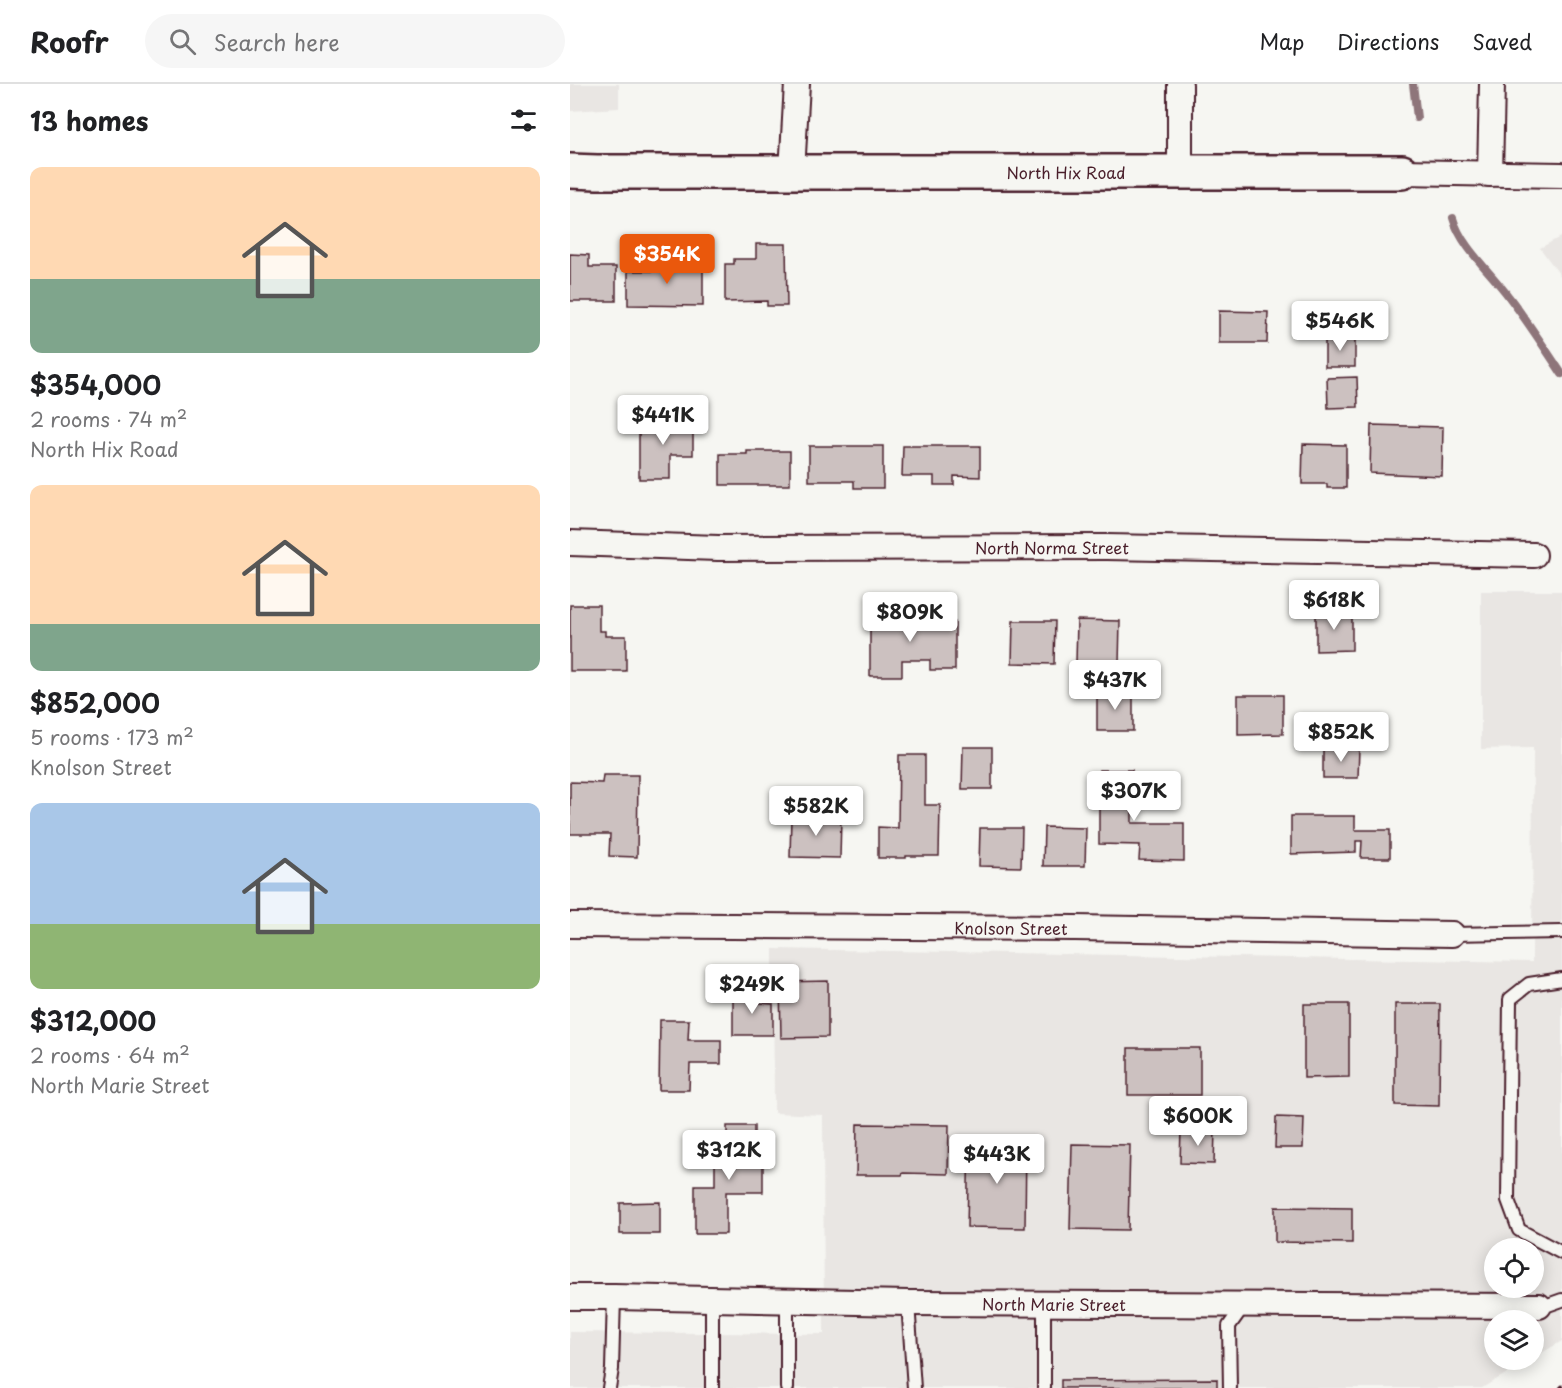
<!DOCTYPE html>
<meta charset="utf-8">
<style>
:root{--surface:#fff;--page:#f6f6f6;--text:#202124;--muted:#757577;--line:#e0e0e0;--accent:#ea580c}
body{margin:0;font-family:"Playpen Sans",sans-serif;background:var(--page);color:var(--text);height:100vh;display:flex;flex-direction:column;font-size:22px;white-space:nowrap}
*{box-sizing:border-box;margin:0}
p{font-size:20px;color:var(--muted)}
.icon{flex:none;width:33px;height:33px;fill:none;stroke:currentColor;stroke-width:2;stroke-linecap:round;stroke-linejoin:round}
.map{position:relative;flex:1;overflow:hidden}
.sheet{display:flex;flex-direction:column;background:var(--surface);width:570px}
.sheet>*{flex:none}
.buttons{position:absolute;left:914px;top:1154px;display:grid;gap:12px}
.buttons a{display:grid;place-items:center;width:60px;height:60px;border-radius:50%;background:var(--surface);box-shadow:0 3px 15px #0003;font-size:30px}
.price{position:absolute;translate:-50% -51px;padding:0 14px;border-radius:6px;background:#fff;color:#222;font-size:20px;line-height:39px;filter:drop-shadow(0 2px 3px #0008)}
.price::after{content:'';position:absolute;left:50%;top:36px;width:18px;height:14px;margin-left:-9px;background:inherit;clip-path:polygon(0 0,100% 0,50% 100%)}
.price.current{background:var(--accent);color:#fff}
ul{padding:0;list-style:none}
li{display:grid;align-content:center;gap:12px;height:318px;padding:0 30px}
li span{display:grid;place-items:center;height:186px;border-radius:12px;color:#555}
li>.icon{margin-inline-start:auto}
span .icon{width:108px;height:108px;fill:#fffc;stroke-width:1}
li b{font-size:26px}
h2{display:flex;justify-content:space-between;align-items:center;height:72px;padding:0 30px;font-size:26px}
header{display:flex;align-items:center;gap:36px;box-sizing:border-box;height:84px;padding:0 30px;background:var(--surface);border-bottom:2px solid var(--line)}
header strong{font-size:28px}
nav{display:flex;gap:33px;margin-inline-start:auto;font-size:21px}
.search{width:420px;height:54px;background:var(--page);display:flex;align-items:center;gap:15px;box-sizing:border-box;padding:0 21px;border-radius:33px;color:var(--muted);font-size:22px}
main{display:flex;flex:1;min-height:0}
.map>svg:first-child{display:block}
.built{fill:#e9e6e3;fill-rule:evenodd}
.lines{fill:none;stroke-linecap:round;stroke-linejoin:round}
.stream{stroke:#8e747a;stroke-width:8}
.building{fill:#ccc1c0;stroke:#4a1f2b;stroke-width:1.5}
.lane-casing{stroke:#4a1f2b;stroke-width:16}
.street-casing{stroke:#4a1f2b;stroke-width:28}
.secondary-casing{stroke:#4a1f2b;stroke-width:38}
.lane{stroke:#f6f6f2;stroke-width:12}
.street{stroke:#f6f6f2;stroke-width:24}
.secondary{stroke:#f6f6f2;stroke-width:33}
.rail{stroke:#4a1f2b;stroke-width:4.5}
.labels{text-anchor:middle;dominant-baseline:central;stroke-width:4.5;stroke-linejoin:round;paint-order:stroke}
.street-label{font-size:16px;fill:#4a1f2b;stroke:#f6f6f2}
</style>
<header>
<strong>Roofr</strong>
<div class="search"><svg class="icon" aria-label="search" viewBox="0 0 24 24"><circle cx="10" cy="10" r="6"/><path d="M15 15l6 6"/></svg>Search here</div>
<nav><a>Map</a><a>Directions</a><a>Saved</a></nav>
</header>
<main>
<section class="sheet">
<h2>13 homes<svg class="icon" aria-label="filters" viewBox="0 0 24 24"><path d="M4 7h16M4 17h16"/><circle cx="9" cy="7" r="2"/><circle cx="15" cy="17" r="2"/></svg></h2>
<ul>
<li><span style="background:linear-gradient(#ffd9b3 60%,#7fa58c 0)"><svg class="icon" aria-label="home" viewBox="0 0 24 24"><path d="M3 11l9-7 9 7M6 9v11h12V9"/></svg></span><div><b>$354,000</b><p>2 rooms · 74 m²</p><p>North Hix Road</p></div></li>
<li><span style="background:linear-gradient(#ffd9b3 75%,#7fa58c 0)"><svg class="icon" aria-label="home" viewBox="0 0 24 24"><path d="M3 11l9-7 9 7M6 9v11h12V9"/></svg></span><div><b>$852,000</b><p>5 rooms · 173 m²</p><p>Knolson Street</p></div></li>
<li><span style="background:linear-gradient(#a9c7e8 65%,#8fb573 0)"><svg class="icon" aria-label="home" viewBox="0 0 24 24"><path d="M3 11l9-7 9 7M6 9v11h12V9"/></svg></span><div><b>$312,000</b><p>2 rooms · 64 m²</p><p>North Marie Street</p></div></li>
</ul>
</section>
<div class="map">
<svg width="992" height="1304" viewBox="0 0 992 1304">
<rect width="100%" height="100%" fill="#f6f6f2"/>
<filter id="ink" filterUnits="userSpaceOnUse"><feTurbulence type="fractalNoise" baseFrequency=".0167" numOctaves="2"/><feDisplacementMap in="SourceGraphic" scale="12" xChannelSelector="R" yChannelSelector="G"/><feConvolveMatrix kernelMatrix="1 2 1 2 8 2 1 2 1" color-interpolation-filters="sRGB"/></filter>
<g filter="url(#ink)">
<g class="built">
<polygon points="0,0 49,0 49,24 0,27"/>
<polygon points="992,152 992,194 970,164"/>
<path d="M911 507H992V1257L963 1274V1236H924V1275H961L912 1304H0V1248L254 1250 253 1031 204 1029 203 865 962 878 963 664 911 665ZM924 1164H963V1203H924Z"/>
</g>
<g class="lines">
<g class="stream">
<polyline points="843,0 847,34"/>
<path d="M883 134C891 163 921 188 939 213 958 238 975 264 992 290"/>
</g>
</g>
<g class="building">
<polygon points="186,160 216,160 217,222 197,222 197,217 155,218 155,180 164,180 164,175 186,175"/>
<polygon points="0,170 19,171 19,183 46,183 46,217 0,217"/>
<polygon points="86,174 110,175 110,181 133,181 133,222 58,221 58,187 86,187"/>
<polygon points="649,227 698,228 697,259 649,259"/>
<rect x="755" y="253" width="30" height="30"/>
<polygon points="787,293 788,323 758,324 757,294"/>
<polygon points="69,337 123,337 123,371 100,371 100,395 69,395"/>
<polygon points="801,341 873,343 872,392 800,389"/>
<polygon points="733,360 776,361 776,404 757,404 757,400 732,400"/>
<polygon points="239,362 313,362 313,404 284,404 284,397 239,397"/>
<polygon points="333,362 410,362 410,393 384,392 384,401 364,401 364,392 332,392"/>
<polygon points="177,367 220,367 220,401 150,401 150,370 177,370"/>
<polygon points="0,521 29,521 29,547 35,547 35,552 56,552 56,587 0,587"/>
<polygon points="746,527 782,527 782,566 746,567"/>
<polygon points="300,531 357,531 357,538 385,538 385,586 360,586 360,576 332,576 332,592 300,592"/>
<polygon points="507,536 550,537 549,580 506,579"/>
<polygon points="443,537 485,537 484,580 442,579"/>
<rect x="527" y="607" width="36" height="40"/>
<polygon points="668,611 713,611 713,650 668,651"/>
<polygon points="393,663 422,663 422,705 392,705"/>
<polygon points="753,664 789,664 788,694 753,694"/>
<polygon points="329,671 355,671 355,721 370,721 369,772 336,772 336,774 308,774 308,743 328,744"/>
<polygon points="529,686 562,686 562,739 614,739 614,777 569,776 570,761 529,760"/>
<polygon points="33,691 68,691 67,773 39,772 40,750 0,750 0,698 32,699"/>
<polygon points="721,732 785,732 785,746 820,746 820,774 791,774 792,757 786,757 786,768 721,770"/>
<polygon points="221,733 271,733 270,774 220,773"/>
<polygon points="474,743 516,744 515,782 473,782"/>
<polygon points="410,744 452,744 451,783 409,782"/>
<polygon points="258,897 258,953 211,954 210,898"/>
<polygon points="163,908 189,908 189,919 203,920 203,951 163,951"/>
<polygon points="734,920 779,920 779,993 734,994"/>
<polygon points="825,920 870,920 869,1022 825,1021"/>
<polygon points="90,936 119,936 118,956 151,956 151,980 120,980 119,1006 89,1006"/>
<rect x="558" y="964" width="72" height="47"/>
<polygon points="706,1033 734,1034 733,1064 705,1064"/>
<polygon points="287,1040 379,1041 378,1090 333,1089 332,1091 286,1091"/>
<polygon points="157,1042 184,1042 184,1077 193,1077 193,1108 156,1108 156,1150 125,1150 125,1101 145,1101 145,1078 157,1078"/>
<polygon points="611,1045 645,1046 644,1080 610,1079"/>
<polygon points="399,1058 456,1059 455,1144 397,1143"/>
<polygon points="502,1060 560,1061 558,1146 500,1145"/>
<polygon points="90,1118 90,1150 50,1150 50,1119"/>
<polygon points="705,1123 782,1124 782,1159 705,1158"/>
<polygon points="647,1295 647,1304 491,1304 491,1296"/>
</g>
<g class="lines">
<g class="lane-casing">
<g id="lane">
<polyline points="882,850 992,848"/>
<polyline points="992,895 959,900 940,915 938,1116 949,1146 992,1169"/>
<polyline points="142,1215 142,1304"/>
<polyline points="217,1216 217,1304"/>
<polyline points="338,1219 344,1304"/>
<polyline points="969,1222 975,1222 992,1216"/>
<polyline points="39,1304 42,1285 44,1213"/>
<polyline points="474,1304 474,1219"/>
<polyline points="660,1304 659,1242 674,1221"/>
</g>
</g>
<g class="street-casing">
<g id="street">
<polyline points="222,88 227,0"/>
<polyline points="832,88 992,91"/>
<polyline points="610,89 610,0"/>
<polyline points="920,90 922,0"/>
<path id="s1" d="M0 459 148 464 537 463 964 471"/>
<path id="s2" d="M0 841 505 844 882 850"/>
<path id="s3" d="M0 1213H44L338 1219 969 1222"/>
</g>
</g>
<g class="secondary-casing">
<g id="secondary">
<path id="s4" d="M0 87 27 88H832"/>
</g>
</g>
<use href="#lane" class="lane"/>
<use href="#street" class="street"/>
<use href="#secondary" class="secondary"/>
<polyline class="rail" points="991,1304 992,1303"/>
</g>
</g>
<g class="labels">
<g class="street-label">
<text stroke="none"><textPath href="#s4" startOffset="496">North Hix Road</textPath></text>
<text stroke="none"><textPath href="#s1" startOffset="482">North Norma Street</textPath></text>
<text stroke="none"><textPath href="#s2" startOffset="441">Knolson Street</textPath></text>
<text stroke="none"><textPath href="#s3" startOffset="484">North Marie Street</textPath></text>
</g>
</g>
</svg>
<div class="buttons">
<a><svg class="icon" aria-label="locate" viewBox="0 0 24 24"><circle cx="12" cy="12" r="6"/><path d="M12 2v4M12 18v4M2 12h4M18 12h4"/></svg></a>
<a><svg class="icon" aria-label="layers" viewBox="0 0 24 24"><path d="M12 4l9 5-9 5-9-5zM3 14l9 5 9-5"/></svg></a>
</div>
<b class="price current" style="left:97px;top:201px">$354K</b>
<b class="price" style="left:770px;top:268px">$546K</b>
<b class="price" style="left:93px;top:362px">$441K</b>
<b class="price" style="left:764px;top:547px">$618K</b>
<b class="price" style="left:340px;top:559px">$809K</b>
<b class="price" style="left:545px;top:627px">$437K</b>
<b class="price" style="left:771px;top:679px">$852K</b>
<b class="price" style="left:564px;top:738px">$307K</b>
<b class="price" style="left:246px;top:753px">$582K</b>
<b class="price" style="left:182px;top:931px">$249K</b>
<b class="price" style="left:628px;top:1063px">$600K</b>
<b class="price" style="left:159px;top:1097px">$312K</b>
<b class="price" style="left:427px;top:1101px">$443K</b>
</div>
</main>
